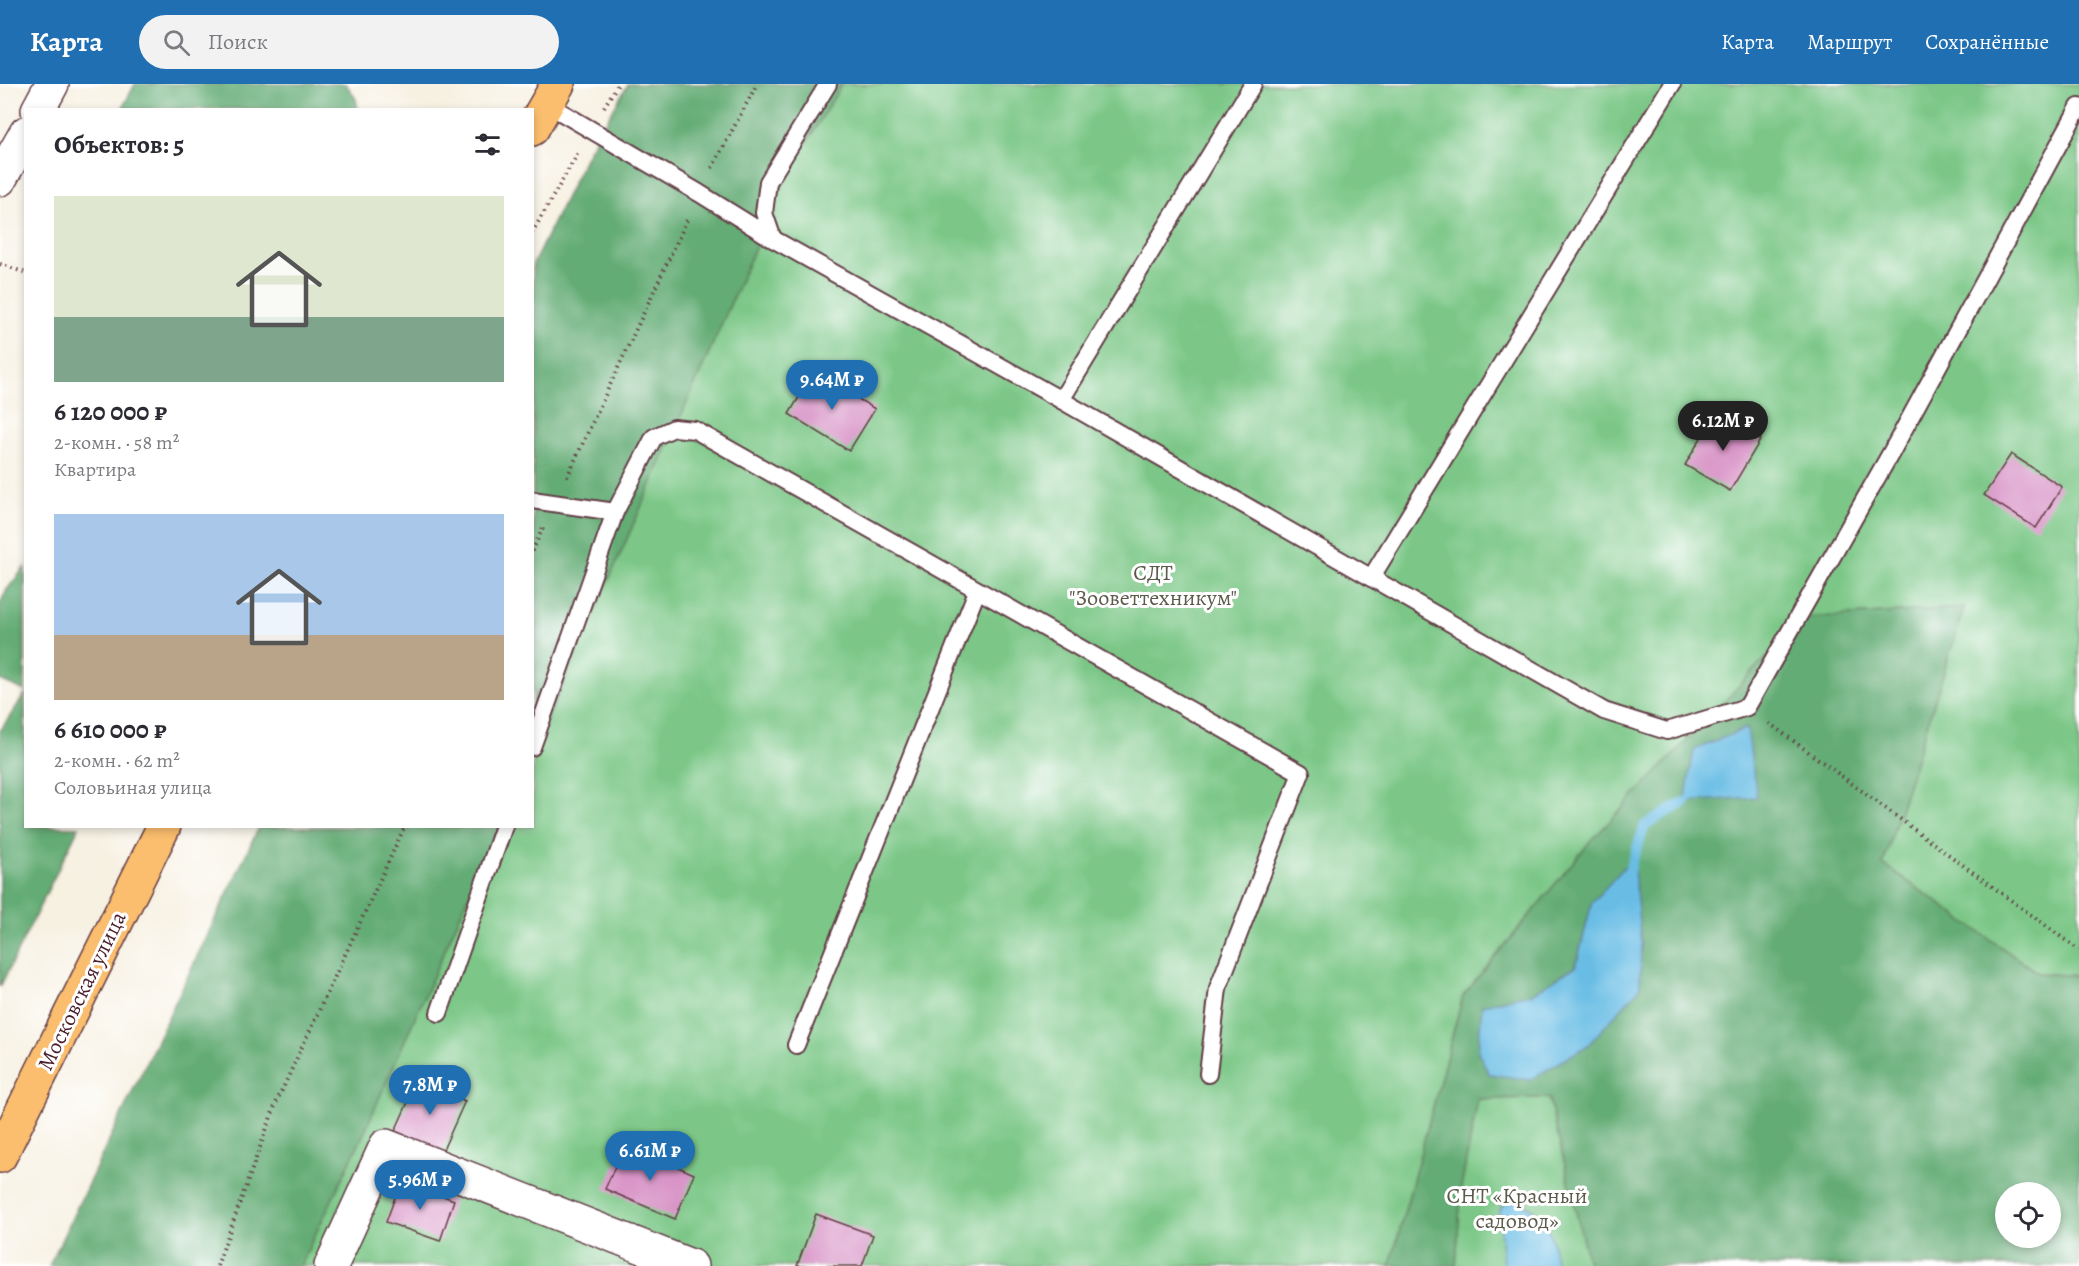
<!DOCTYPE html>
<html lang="ru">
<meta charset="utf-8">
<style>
:root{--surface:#fff;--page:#f2f2f3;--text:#2b2b33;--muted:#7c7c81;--accent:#1f6fb2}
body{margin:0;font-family:Alegreya,serif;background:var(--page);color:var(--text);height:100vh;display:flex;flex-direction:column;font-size:22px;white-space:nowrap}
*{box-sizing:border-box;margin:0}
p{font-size:20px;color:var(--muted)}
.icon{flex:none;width:33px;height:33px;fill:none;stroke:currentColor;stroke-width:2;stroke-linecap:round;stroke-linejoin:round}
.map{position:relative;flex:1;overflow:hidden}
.sheet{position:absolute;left:24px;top:24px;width:510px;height:720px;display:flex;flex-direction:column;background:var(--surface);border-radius:0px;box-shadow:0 3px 9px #0003}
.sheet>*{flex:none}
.controls{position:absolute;left:1995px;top:1098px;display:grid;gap:12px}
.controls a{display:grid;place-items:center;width:66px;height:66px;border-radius:50%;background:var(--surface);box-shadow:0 3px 9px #0003;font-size:30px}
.price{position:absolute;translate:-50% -51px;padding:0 14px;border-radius:21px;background:var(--accent);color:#fff;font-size:20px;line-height:39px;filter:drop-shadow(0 2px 3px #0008)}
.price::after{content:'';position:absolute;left:50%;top:36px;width:18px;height:14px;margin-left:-9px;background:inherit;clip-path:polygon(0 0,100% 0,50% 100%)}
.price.active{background:#222;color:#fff}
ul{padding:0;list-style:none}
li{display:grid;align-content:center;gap:12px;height:318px;padding:0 30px}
li span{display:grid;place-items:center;height:186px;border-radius:0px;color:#555}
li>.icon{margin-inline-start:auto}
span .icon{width:108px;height:108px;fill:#fffc;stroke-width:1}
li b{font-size:26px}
h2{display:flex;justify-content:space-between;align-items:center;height:72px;padding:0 30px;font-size:26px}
header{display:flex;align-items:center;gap:36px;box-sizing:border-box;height:84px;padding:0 30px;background:var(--accent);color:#fff}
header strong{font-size:28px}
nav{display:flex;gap:33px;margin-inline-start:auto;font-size:21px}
.search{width:420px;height:54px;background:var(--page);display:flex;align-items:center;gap:15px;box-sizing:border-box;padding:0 21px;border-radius:33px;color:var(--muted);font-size:22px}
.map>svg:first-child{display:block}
.green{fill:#7bc787;stroke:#627359;stroke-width:1.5}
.forest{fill:#64ac74;stroke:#576650;stroke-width:1.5;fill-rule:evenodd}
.water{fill:#69bde5;stroke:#5a6e88;stroke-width:1.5}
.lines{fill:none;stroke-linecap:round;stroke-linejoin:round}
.stream{stroke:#69bde5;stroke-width:10}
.building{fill:#d995c8}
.service-casing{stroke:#643e46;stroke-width:20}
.minor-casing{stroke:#643e46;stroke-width:36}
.primary-casing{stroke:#643e46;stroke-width:36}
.path{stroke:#643e46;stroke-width:4;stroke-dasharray:1.5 4.5;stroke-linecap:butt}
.service{stroke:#fff;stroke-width:16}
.minor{stroke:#fff;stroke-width:33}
.primary{stroke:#fbbe6e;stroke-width:33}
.labels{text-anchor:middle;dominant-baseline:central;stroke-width:6;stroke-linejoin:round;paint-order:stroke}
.park-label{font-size:22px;fill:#5b5a4b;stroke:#fff}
.street-label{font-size:22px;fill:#4a1f2b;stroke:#fff}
</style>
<header>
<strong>Карта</strong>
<div class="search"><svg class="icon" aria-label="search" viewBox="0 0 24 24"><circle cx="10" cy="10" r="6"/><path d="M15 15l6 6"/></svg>Поиск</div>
<nav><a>Карта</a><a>Маршрут</a><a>Сохранённые</a></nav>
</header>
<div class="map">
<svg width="2079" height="1182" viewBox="0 0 2079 1182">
<rect width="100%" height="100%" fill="#fff"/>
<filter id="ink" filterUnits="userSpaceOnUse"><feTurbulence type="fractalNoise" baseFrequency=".0167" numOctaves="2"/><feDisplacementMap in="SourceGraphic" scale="12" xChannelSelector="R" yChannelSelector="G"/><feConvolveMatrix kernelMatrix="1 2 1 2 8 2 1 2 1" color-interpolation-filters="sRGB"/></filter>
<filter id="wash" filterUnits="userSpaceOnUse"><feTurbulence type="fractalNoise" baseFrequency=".008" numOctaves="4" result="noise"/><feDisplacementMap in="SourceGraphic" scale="24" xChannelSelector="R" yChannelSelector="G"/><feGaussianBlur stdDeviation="1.35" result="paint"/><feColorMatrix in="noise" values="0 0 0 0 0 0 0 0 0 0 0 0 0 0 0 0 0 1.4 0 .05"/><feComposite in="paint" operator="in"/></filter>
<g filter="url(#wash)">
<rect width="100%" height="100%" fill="#f7f1e2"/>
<g class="green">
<polygon points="842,0 2079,0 2079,892 2038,889 1883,780 1964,524 1804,534 1463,912 1390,1182 300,1182 363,1051 499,743 532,742 533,668 788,89"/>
<polygon points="1549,1014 1589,1182 1456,1182 1461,1103 1478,1015"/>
</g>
<g class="forest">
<polygon points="135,0 346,0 356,15 358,25 122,25"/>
<polygon points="628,0 842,0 788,89 533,668 533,180 589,66"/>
<polygon points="25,483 25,607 0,596 0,520 6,507"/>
<path d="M1964 524 1883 780 2038 889 2079 892V1182H1589L1549 1014 1478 1015 1461 1103 1456 1182H1390L1463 912 1588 760 1804 534ZM1592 818 1587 962 1482 922 1533 909 1576 882ZM2006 1108H2050V1154H2006Z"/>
<polygon points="25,610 26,742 79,743 0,903 0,647"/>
<polygon points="259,743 499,743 363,1051 300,1182 49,1182"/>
</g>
<g class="water">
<polygon points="1747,644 1757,713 1685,718 1694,666"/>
<polygon points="1633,774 1641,859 1640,904 1587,962 1530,996 1489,990 1478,968 1482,921 1533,909 1576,882 1592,818"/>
<path d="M1518 1115C1550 1135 1549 1142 1556 1177L1555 1182H1503L1499 1127 1504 1120Z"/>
</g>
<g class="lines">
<polyline class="stream" points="1629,787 1645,741 1685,718"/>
</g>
<g id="blocks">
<g class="building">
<polygon points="814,288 875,325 849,367 789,330"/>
<polygon points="1716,328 1761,355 1730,407 1685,381"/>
<polygon points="2011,370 2062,403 2036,444 1984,411"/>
<polygon points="418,996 465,1017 442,1068 395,1047"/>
<polygon points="625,1060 694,1090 675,1135 605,1105"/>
<polygon points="401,1097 454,1116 440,1157 386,1138"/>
<polygon points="816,1130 873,1151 862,1182 797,1182"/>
</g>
</g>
</g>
<g filter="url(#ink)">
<use href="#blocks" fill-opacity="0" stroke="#643e46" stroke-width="1.5"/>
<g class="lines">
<g class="service-casing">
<g id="service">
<polyline points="547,20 699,109 773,155 1061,316 1604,627 1667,647 1747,623 1892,367 2079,23"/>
<polyline points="773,155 764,129 768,98 828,0"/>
<polyline points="1061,316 1253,0"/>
<polyline points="532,416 615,428"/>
<polyline points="1371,494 1672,0"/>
<polyline points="532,663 615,428 654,353 674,344 695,346 1301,689 1218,904 1208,990"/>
<polyline points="439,929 504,742"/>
<polyline points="796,961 977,507"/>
</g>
</g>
<g class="minor-casing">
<g id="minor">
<polyline points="38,26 52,0"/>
<polyline points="0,95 26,49"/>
<polyline points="331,1182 386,1062 691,1182"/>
</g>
</g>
<g class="primary-casing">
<g id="primary">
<polyline points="532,45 558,0"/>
<polyline points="0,1072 164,742"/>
</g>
</g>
<g class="path">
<polyline points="604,23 618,0"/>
<polyline points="712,84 757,0"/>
<polyline points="532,149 578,69"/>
<polyline points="0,180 26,189"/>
<polyline points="567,393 688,134"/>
<polyline points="532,467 543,444"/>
<polyline points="1769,639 2079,866"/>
<polyline points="217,1182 276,1019 405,742"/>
</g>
<use href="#service" class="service"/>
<use href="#minor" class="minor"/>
<use href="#primary" class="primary"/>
</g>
</g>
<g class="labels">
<g class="park-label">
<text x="1153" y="489">СДТ<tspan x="1153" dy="25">"Зооветтехникум"</tspan></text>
<text x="1517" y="1112">СНТ «Красный<tspan x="1517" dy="25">садовод»</tspan></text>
</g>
<g class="street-label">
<text transform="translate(82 907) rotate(-64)">Московская улица</text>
</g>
</g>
</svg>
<div class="controls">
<a><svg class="icon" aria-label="locate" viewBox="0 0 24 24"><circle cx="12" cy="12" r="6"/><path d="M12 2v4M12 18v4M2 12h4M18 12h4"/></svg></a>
</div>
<b class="price" style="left:832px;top:327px">9.64M ₽</b>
<b class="price active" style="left:1723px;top:368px">6.12M ₽</b>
<b class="price" style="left:430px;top:1032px">7.8M ₽</b>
<b class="price" style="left:650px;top:1098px">6.61M ₽</b>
<b class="price" style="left:420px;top:1127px">5.96M ₽</b>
<section class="sheet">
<h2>Объектов: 5<svg class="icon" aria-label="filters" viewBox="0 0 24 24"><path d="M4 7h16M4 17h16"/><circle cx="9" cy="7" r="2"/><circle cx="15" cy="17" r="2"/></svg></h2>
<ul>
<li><span style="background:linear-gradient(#dfe7d0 65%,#7fa58c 0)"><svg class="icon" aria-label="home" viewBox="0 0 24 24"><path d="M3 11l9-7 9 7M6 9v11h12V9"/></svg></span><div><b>6 120 000 ₽</b><p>2-комн. · 58 m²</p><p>Квартира</p></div></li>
<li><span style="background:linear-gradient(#a9c7e8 65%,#b9a48a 0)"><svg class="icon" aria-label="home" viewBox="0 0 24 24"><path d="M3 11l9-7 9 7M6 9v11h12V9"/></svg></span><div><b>6 610 000 ₽</b><p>2-комн. · 62 m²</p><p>Соловьиная улица</p></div></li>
</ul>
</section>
</div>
